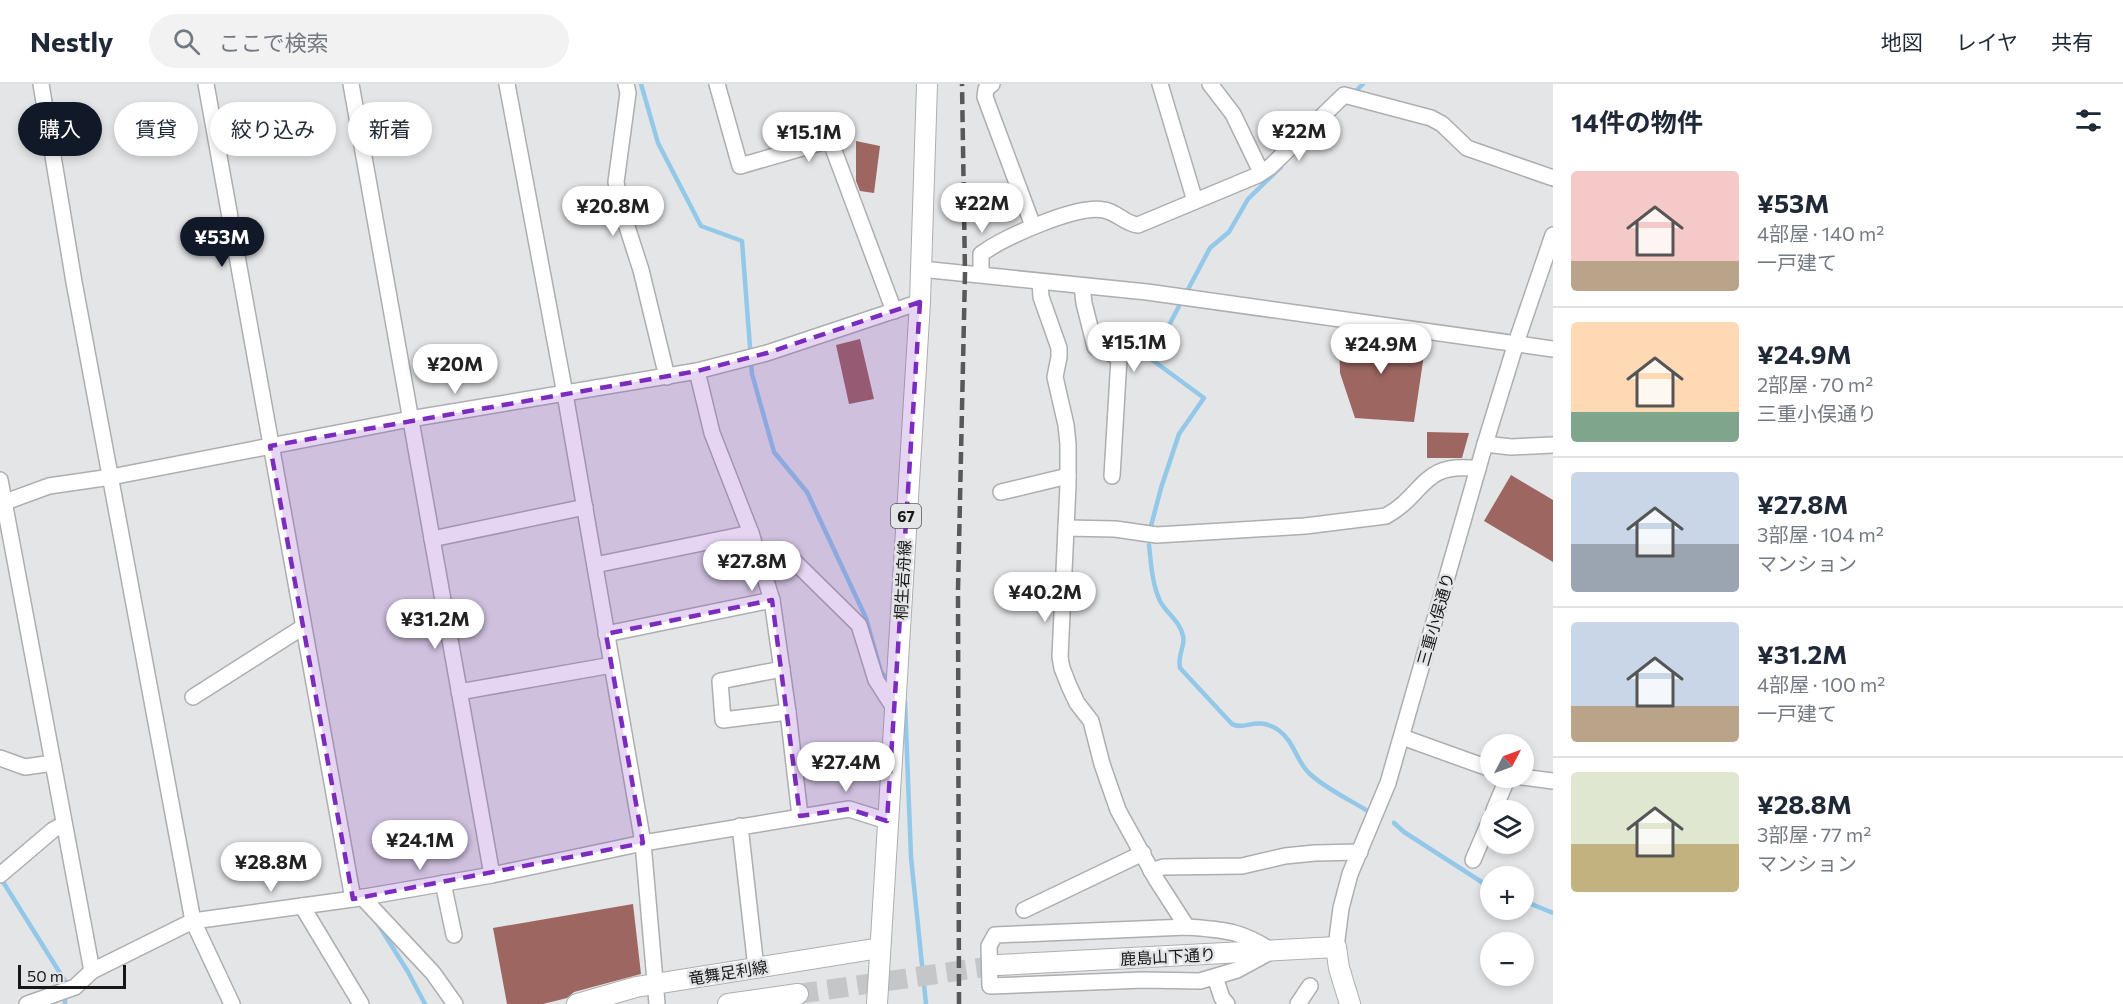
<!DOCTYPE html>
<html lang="ja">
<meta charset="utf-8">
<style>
:root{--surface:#fff;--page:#f2f2f3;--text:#1f2937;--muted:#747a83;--line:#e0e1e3;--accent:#111827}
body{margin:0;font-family:Commissioner,"Noto Sans JP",sans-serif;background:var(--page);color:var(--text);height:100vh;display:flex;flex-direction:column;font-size:22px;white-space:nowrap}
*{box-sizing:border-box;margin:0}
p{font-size:20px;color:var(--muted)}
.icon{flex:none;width:33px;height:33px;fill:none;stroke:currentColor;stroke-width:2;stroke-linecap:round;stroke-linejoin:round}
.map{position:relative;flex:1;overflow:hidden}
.details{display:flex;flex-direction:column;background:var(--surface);width:570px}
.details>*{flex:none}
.banner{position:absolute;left:18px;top:18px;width:570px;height:54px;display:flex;gap:12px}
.needle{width:39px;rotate:49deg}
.controls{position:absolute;left:1480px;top:650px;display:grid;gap:12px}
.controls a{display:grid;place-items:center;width:54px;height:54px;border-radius:50%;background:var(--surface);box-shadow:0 3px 9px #0003;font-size:30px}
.scale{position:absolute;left:18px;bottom:15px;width:108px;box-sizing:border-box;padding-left:6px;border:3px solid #181819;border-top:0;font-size:16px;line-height:21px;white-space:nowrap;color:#181819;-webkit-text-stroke:4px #e4e5e7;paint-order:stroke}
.price{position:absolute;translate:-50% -51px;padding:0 14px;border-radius:21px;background:#fff;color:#222;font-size:20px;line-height:39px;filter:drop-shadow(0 2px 3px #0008)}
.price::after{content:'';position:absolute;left:50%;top:36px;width:18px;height:14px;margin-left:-9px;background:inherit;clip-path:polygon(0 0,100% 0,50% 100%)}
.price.selected{background:var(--accent);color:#fff}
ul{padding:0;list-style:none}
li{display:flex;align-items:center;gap:18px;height:150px;padding:0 18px}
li+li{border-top:2px solid var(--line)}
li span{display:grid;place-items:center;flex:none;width:168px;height:120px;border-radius:6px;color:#555}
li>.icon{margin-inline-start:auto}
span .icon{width:72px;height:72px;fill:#fffc;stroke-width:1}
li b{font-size:26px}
h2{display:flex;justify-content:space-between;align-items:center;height:72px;padding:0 18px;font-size:26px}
.tag{padding:0 21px;border-radius:27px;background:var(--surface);box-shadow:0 3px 9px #0003;font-size:21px;line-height:54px}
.tag.selected{background:var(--accent);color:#fff}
header{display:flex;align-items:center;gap:36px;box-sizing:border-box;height:84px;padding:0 30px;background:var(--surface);border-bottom:2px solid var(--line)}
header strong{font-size:28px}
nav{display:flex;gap:33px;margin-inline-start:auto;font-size:21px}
.search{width:420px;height:54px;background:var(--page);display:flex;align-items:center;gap:15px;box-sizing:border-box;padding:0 21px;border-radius:33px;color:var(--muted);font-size:22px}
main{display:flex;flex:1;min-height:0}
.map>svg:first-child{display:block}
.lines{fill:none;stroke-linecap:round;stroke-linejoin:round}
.stream{stroke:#93c8e9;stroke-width:4.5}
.building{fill:#9d6661}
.major-tunnel{stroke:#c5c6c8;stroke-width:20;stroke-dasharray:20 10;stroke-linecap:butt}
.minor-casing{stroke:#adaeb0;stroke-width:18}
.major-casing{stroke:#adaeb0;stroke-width:22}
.minor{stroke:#fff;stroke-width:15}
.major{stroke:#fff;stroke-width:20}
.rail{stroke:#585859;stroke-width:4.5;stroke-dasharray:12 6;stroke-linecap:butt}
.marked{fill:#7b2cbf;fill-opacity:0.2;stroke:#7b2cbf;stroke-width:4.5;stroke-dasharray:12 8;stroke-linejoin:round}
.labels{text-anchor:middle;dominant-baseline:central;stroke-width:5;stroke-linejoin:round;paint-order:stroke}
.shield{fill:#e4e5e7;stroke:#555657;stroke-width:1.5}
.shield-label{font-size:15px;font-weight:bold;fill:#181819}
.street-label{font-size:16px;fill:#181819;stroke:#e4e5e7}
</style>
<header>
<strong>Nestly</strong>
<div class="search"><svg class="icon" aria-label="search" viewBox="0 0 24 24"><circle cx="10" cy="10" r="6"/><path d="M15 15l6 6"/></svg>ここで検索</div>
<nav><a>地図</a><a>レイヤ</a><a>共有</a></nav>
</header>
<main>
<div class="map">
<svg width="1553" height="920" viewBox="0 0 1553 920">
<rect width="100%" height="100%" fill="#e4e5e7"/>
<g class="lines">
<g class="stream">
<polyline points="641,0 658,59 701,142 742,157 752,290 774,368 807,408 866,534 881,588 889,598"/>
<polyline points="1352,11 1363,0"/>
<polyline points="1151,442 1161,404 1179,350 1204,314 1151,275 1210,164 1229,148 1248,115 1281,83"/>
<path d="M1149 461C1151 479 1152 500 1160 517 1167 530 1180 537 1183 552 1186 562 1177 569 1180 584L1232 640C1244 647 1256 632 1277 645 1295 657 1296 678 1310 690 1325 704 1348 715 1366 726"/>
<polyline points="902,614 905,618 911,773 926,920"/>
<polyline points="1394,739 1404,748 1491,804"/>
<polyline points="0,793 65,897 65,920"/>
<polyline points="1524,817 1553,829"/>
<polyline points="378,840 408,888 425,920"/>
</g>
</g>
<g class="building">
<polygon points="856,57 880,62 874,109 860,107 856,97"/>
<polygon points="1339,245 1426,257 1414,338 1355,334 1340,289"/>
<polygon points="860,255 874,315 849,320 836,261"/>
<polygon points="1427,348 1469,349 1462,374 1427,374"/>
<polygon points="1511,391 1553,416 1553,478 1484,437"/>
<polygon points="633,820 641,890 574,908 567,914 543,920 507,920 493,844"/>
</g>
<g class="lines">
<polyline class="major-tunnel" points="798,910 999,881"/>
<g class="minor-casing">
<g id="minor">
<polyline points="41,0 74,198 193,837 232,920"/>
<polyline points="206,0 353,815"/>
<polyline points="351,0 492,791"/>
<polyline points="507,0 565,310 643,759 657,920"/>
<polyline points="626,0 628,9 616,98 621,124 641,186 667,293"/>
<polyline points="717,0 740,82 830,56 894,227"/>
<polyline points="992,0 986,5 985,13 1033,142"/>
<polyline points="1160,0 1195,117"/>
<polyline points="1210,0 1233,30 1261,88"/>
<polyline points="921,185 1147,208 1553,265"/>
<path d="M981 190V170C1003 154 1077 120 1104 126 1117 128 1125 140 1138 141L1258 91 1270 83 1344 11 1431 34 1442 40 1467 64 1553 94"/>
<polyline points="1040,198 1041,213 1059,264 1059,273 1055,293 1066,341 1068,360 1068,401 1060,573 1062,584 1069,602 1077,619 1091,637 1102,680 1118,726 1156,795 1187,843"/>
<path d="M1082 202 1084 219 1095 263C1102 268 1112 268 1119 274L1112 392"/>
<polyline points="697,287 712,349 751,449 772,516 788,628 800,732"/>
<polyline points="1485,360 1511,363 1553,361"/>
<polyline points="0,396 92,887"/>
<polyline points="1001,408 1068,392"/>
<polyline points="0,420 49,402 111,393 410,335 697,287 767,269 920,218"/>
<path d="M1066 444 1115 445 1157 451 1305 442 1386 432C1426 410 1421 377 1478 385"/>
<polyline points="432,455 585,423"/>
<polyline points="595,481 751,449"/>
<polyline points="764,490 794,477 859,541 876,596 894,624"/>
<polyline points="606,550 772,516"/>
<polyline points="782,585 720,597 723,636 788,628"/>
<polyline points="459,608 612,581"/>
<polyline points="193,613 303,543"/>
<polyline points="1402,653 1491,685"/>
<polyline points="0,674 25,683 53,679"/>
<polyline points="1522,693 1553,697"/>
<polyline points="1494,726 1508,693"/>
<polyline points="740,742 756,884"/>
<polyline points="1473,776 1491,734"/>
<polyline points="1151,787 1163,783 1242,782 1285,772 1315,769 1360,768"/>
<polyline points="0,791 53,746 64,740"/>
<polyline points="443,799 454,851"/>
<polyline points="362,813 433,889 455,920"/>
<polyline points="302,822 361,920"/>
<polyline points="1024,826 1143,769"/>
<path d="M1187 843C1224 846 1240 846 1272 867L1237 886 1200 897 1143 896 990 902 989 862 995 851Z"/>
<polyline points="1336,863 1341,824 1350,790 1388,699 1485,360 1516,259 1553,151"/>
<polyline points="1215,893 1222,914 1227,920"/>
<polyline points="27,920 75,903 92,887 193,837 353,815 492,791 643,759 849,725 887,737"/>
<polyline points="1298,920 1310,902"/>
</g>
</g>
<g class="major-casing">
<g id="major">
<polyline points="999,881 1336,863 1339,884 1350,920"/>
<polyline points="577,920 636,903 880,864"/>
<polyline points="728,920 798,910"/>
<polyline points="877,920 920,218 927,0"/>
</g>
</g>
<use href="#minor" class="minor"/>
<use href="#major" class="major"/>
<polyline class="rail" points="959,920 958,506 965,189 962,0"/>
</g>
<path class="marked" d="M920 218 887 737 849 725 800 732 772 516 606 550 643 759 353 815 270 362 697 287 767 269Z"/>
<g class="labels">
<rect class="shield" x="891" y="420" width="30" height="24" rx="4.5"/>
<g class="shield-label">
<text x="906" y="432">67</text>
</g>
<g class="street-label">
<text transform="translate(902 496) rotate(-87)">桐生岩舟線</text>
<text transform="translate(1435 535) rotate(-74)">三重小俣通り</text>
<text transform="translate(1168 872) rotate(-3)">鹿島山下通り</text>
<text transform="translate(728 888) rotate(-9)">竜舞足利線</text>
</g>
</g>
</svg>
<div class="controls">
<a><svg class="needle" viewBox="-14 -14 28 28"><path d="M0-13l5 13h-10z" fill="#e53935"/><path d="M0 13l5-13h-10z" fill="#747a83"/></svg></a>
<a><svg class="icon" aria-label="layers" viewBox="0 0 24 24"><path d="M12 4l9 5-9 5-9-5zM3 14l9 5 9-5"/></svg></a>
<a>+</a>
<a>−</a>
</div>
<div class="scale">50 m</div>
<b class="price" style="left:1299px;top:78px">¥22M</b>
<b class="price" style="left:809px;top:79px">¥15.1M</b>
<b class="price" style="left:982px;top:150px">¥22M</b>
<b class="price" style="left:613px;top:153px">¥20.8M</b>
<b class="price selected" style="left:222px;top:184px">¥53M</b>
<b class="price" style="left:1134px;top:289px">¥15.1M</b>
<b class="price" style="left:1381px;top:291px">¥24.9M</b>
<b class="price" style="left:455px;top:311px">¥20M</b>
<b class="price" style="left:752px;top:508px">¥27.8M</b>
<b class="price" style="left:1045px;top:539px">¥40.2M</b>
<b class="price" style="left:435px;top:566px">¥31.2M</b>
<b class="price" style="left:846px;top:709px">¥27.4M</b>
<b class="price" style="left:420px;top:787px">¥24.1M</b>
<b class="price" style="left:271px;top:809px">¥28.8M</b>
<div class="banner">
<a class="tag selected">購入</a>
<a class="tag">賃貸</a>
<a class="tag">絞り込み</a>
<a class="tag">新着</a>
</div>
</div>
<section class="details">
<h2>14件の物件<svg class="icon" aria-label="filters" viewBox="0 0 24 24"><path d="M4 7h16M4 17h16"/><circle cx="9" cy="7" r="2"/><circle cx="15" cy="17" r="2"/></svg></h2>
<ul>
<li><span style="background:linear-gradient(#f6c9c9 75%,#b9a48a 0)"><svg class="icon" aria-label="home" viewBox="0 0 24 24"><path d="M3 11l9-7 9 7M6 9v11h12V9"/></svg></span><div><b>¥53M</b><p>4部屋 · 140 m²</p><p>一戸建て</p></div></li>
<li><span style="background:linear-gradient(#ffd9b3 75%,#7fa58c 0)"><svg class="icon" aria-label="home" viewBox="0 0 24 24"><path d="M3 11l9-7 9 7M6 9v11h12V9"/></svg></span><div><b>¥24.9M</b><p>2部屋 · 70 m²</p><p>三重小俣通り</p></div></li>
<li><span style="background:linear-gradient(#c9d6e8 60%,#9aa5b1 0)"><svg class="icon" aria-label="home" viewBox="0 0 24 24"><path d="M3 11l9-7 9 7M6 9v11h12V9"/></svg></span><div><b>¥27.8M</b><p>3部屋 · 104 m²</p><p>マンション</p></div></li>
<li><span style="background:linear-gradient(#c9d6e8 70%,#b9a48a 0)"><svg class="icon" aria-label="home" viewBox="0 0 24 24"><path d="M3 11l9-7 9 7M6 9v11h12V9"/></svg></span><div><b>¥31.2M</b><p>4部屋 · 100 m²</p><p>一戸建て</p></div></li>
<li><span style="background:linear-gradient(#dfe7d0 60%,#c2b280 0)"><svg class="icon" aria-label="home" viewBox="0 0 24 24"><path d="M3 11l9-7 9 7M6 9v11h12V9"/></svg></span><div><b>¥28.8M</b><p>3部屋 · 77 m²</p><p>マンション</p></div></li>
</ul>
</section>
</main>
